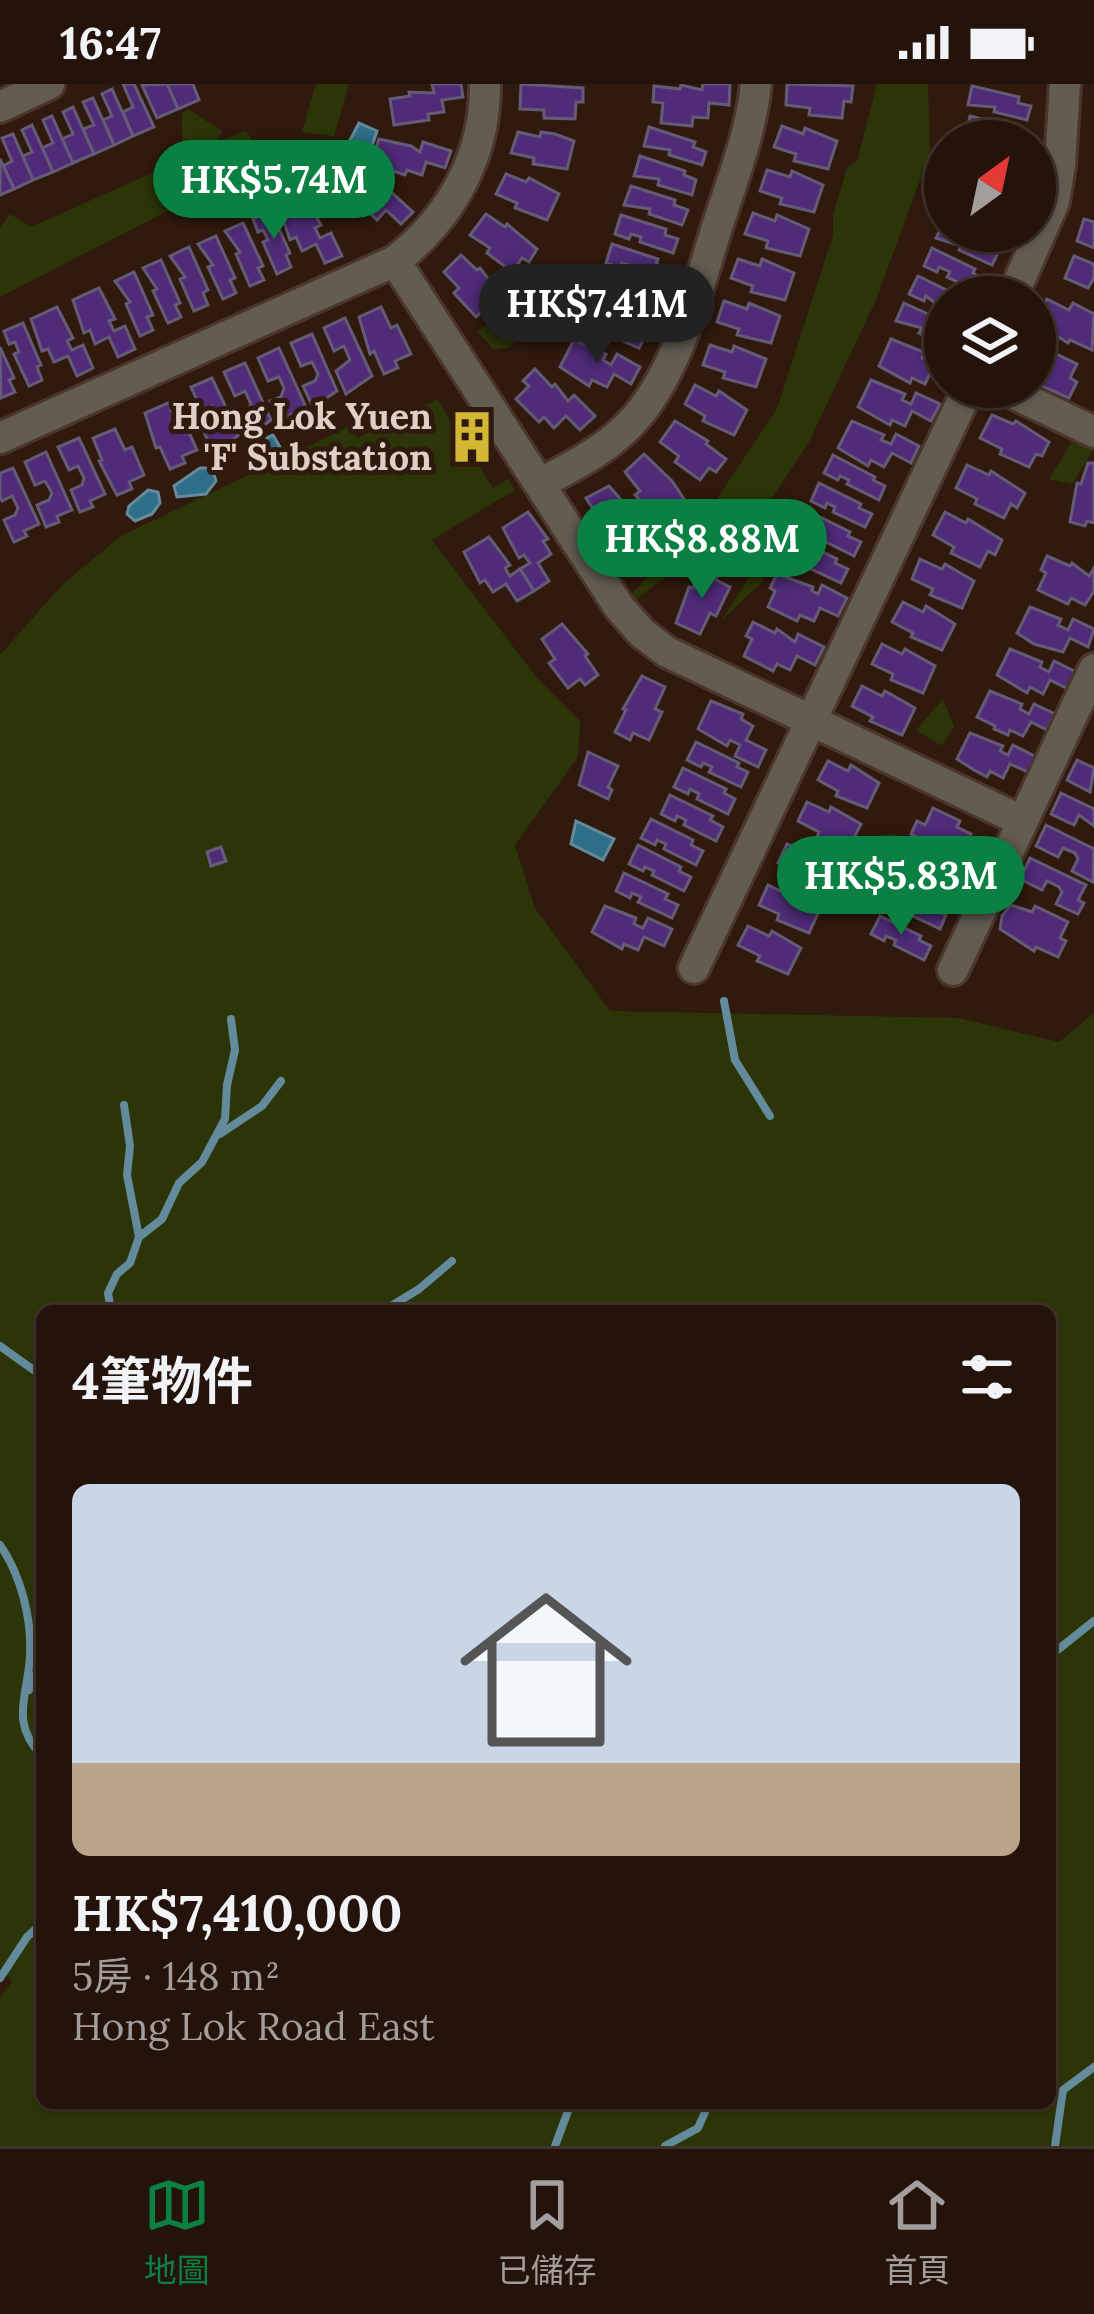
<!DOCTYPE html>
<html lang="zh-TW">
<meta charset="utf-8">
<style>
:root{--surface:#24130a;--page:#302018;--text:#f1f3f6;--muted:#a39e9c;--line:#41322b;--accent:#0b8043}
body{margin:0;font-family:Lora,"Noto Sans TC",serif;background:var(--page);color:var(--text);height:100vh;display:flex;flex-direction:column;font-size:45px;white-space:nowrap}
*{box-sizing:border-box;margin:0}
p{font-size:39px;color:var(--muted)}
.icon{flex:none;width:66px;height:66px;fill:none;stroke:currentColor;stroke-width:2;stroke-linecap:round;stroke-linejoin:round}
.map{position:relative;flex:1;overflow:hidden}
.drawer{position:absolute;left:36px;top:1221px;width:1020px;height:804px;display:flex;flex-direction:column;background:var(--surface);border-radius:18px;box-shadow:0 3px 9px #0004,0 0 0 3px var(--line)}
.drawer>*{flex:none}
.needle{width:78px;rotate:33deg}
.tools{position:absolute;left:924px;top:36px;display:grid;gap:24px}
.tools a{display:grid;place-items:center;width:132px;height:132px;border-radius:50%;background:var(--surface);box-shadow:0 3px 9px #0004,0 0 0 3px var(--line);font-size:60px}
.price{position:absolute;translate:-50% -102px;padding:0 27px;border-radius:42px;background:var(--accent);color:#fff;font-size:39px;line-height:78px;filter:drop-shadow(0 3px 6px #0008)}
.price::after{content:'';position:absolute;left:50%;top:72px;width:36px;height:27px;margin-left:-18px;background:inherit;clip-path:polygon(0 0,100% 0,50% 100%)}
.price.current{background:#222;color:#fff}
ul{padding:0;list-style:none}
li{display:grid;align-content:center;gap:24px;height:636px;padding:0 36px}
li span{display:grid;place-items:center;height:372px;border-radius:18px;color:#555}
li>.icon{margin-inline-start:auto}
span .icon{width:216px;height:216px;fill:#fffc;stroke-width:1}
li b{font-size:51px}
h2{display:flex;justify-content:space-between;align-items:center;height:144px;padding:0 36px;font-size:51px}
.status{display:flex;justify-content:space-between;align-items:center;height:84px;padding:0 60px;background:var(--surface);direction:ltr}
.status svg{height:33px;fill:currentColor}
.menu{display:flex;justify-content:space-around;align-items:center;height:168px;border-top:3px solid var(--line);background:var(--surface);font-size:33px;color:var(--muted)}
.menu a{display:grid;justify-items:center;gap:6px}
.menu .current{color:var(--accent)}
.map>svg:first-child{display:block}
.green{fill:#2c3508;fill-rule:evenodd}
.water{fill:#2f6e89;stroke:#648b9c;stroke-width:3}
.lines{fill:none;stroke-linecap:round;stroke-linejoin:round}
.stream{stroke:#648b9c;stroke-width:8}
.building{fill:#4f2b78;stroke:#655b76;stroke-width:3}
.street-casing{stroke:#4c362b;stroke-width:36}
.street{stroke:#625c51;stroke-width:30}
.labels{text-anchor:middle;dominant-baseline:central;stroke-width:10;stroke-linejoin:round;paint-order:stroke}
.poi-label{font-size:36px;font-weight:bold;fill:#e0cfc7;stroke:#30190d;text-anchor:end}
</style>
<div class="status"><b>16:47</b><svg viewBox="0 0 49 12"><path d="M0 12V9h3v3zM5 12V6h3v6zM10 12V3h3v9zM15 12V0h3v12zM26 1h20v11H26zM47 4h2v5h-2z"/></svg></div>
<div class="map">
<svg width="1094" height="2062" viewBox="0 0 1094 2062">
<rect width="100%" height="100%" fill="#30190d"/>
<g class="green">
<polygon points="316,0 349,0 334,52 302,48"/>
<polygon points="877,0 928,0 930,69 876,216 809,358 760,432 736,441 635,516 631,511 711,424 777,325 833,151 833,131 847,84 857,77"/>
<polygon points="188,25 222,47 218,57 246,47 259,65 296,79 267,84 252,95 259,114 218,101 0,213 0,143 10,130 31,143 192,71 182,66 182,29"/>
<polygon points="527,218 538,241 508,264 493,265 477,247"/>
<path d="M437 315 493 404 508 395 515 406 432 456 537 594 580 637 578 673 515 761 535 824 610 927 959 934 1059 958 1094 929V2062H0V1913L12 1898 0 1882V571L63 500 121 452 350 342 357 354ZM42 1227H1050V2019H42V1626L34 1611H42Z"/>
<polygon points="1076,351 1093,367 1072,400 1049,395"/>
<polygon points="757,481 763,497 721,537"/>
<polygon points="943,615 954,642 942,662 916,646"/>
<polygon points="895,749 899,774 873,821 849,799 856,756"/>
</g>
<g class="water">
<polygon points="359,39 377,47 368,74 347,62"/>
<polygon points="334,68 350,79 330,97 317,79"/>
<polygon points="273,351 284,370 257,382 248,363"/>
<polygon points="200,384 212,384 216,397 206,410 177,413 174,402"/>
<polygon points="148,406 158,408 160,419 152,430 135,437 127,430 129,422"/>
<polygon points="576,737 614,755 603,776 571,760"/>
</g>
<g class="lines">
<g class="stream">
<polyline points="724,917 735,976 770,1032"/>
<polyline points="124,1021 130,1062 127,1091 139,1153"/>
<polyline points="220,1050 262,1022 281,997"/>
<polyline points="111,1227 108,1209 117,1190 130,1179 139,1153 162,1135 179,1099 202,1078 225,1035 227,1001 235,966 231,935"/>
<polyline points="383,1227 419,1205 452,1177"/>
<polyline points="0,1262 42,1292"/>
<path d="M0 1461C21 1491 32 1535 30 1572 28 1612 9 1638 42 1672"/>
<polyline points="1050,1572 1094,1537"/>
<polyline points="29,1606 42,1575"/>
<polyline points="0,1894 27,1853 42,1839"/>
<polyline points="555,2062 571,2019"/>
<polyline points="665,2062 698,2044 709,2019"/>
<polyline points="1055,2062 1063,2006 1094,1983"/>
</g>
</g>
<g class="building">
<polygon points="123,0 134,0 154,43 133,52 123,28 133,23"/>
<polygon points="167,0 193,0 199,16 178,25"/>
<polygon points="167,0 178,25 157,34 142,1"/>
<polygon points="432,0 461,0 463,13 442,16 444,28 428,30 429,36 394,41 390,15 410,12 409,8 434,9"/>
<polygon points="521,0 583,4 583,18 576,18 575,35 544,34 544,26 520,25"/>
<polygon points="703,0 730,0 729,21 709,19 708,34 693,33 692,42 661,39 663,19 653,18 654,2 680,5 681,1 702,6"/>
<polygon points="787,0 853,2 851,18 844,17 842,34 809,31 810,24 786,21"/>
<polygon points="972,2 1019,13 1018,19 1031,22 1027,36 994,28 995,23 968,21"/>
<polygon points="112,5 133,52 114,61 103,36 112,32 102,10"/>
<polygon points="93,14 114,61 94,70 83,45 94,41 83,18"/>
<polygon points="73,23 94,70 73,79 62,55 73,50 63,28"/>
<polygon points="52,32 73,79 53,88 42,64 53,59 43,36"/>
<polygon points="970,32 1017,44 1016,49 1029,52 1027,57 965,52"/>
<polygon points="32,41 53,88 33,96 23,72 32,68 22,46"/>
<polygon points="782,42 803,50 805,44 837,57 828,85 794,77 796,70 774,63"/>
<polygon points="649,43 695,58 693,63 706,68 702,81 669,71 670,66 644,62"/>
<polygon points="518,48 540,53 541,48 555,50 574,57 567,85 533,80 534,74 511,69"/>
<polygon points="13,50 33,96 14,105 3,82 12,77 2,54"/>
<polygon points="379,55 411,62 420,68 423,58 451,67 445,84 426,78 422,91 407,86 405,91 371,80"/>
<polygon points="640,72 685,87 684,91 696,96 692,111 658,101 659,95 634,92"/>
<polygon points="0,75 14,105 0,111"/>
<polygon points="353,86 367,99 369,96 385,115 391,108 413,128 401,140 386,126 377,136 366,125 361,130 335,106"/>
<polygon points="767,86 790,93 792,87 823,101 814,128 780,120 782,114 760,107"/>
<polygon points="506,90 526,98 529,94 559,110 547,136 515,124 517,119 496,110"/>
<polygon points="631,102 675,116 674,121 688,126 682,141 649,130 650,125 624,121"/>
<polygon points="304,111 321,141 315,144 320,154 331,149 342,172 325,179 316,160 302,167 296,153 290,156 279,124"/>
<polygon points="271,127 290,169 286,171 291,183 277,190 263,158 268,156 263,146 258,148 253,135"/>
<polygon points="753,129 775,137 777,131 809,145 800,172 766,164 768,157 745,150"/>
<polygon points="486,130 505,143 507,140 537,165 529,178 522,174 512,188 487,169 490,164 470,151"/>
<polygon points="621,131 666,145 665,151 678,155 673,169 640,158 641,153 631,150 629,155 615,150"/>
<polygon points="1084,135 1094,138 1094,164 1077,157"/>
<polygon points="945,136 945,147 967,147 999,167 992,181 959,166 961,162 936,154"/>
<polygon points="243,139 263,182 258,184 264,196 250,202 236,170 240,168 225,147"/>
<polygon points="216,152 235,194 230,196 236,209 223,215 208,183 213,181 198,160"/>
<polygon points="612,160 658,175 656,180 668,184 664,198 630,187 632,182 622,179 620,184 606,179"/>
<polygon points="189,163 208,206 203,209 208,221 194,227 180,195 185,193 170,172"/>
<polygon points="932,164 975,185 973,189 985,196 979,208 947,193 950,188 939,183 937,188 924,182"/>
<polygon points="461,171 477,186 480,184 504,215 493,226 488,222 476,233 454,209 459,204 444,188"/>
<polygon points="1074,172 1094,180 1094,194 1088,204 1065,194"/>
<polygon points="738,175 760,182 762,175 794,189 785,216 751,208 753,202 731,194"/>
<polygon points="161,176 180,219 175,221 181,233 168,239 153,207 157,205 143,184"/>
<polygon points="134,188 153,231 147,233 153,246 140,252 126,220 130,218 115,197"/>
<polygon points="602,190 646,207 644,212 657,217 651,232 619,219 620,214 611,211 609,215 594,209"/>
<polygon points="918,192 961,213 945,213 945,227 926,212 924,217 909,210"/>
<polygon points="99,204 115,235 109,237 114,247 125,242 135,265 118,273 109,253 95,260 90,246 84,249 73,216"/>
<polygon points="1047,215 1069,226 1073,219 1094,230 1092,266 1070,256 1068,259 1035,238"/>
<polygon points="724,217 747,225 749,219 780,232 771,259 737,251 739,245 717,238"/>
<polygon points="904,219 945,238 945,261 919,249 922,244 896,237"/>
<polygon points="593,221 636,241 633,245 646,251 639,264 607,250 609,245 600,240 597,246 584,239"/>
<polygon points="57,223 73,254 67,257 72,266 83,261 93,284 77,292 68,272 54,278 48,265 42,267 31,235"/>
<polygon points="381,223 391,244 397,241 411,270 395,277 398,284 384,290 374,267 370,270 359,233"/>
<polygon points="345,234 372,292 346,310 336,287 350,276 344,262 334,267 324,244"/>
<polygon points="23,239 41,281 37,283 42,296 29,302 14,270 19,268 15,258 9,260 4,247"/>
<polygon points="312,250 337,307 313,323 303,302 315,297 318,290 312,278 301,282 291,259"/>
<polygon points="891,255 924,268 922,274 930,278 935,268 945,272 945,291 932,285 925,300 912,294 910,299 879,282"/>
<polygon points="574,256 606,270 603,276 611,281 617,270 640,283 631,300 614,290 607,303 592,296 589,302 560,283"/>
<polygon points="710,261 732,268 734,262 766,275 756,303 723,294 725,288 703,281"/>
<polygon points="0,263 14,294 9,296 15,308 1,314"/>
<polygon points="279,264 305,321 279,339 270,317 281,313 284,304 279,293 268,297 258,274"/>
<polygon points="1048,266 1077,280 1070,294 1077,298 1069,314 1035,299 1035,267 1045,272"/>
<polygon points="245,279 271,336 246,354 236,332 248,326 251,320 245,307 235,312 224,288"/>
<polygon points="535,285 552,303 555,300 568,317 574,311 595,332 580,346 566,332 554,344 544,333 539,338 516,315 529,302 523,297"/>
<polygon points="212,294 239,351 213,368 203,346 215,342 218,334 212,322 202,327 191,303"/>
<polygon points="871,296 905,310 902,316 911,320 916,309 940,320 931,337 912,327 905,342 892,336 890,341 858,323"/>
<polygon points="695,301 716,312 719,307 747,326 734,351 703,337 705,332 685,320"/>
<polygon points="168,319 177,340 184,337 197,366 182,372 185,379 170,385 160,363 156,364 145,329"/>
<polygon points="992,331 1013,340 1016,337 1049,358 1042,372 1036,370 1029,383 1000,370 1002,365 980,354"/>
<polygon points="675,337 708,357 706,360 726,375 716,388 709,384 700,396 675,378 679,372 660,358"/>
<polygon points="852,337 884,351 881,356 891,360 896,350 919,362 911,379 892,369 884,383 871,376 868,382 838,364"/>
<polygon points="477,341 484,355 467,365 459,351"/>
<polygon points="115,345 125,366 132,363 144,391 129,398 132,405 117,411 99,377 102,376 93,354"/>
<polygon points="79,354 105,410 90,417 93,423 80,428 71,406 82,401 84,394 78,382 69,386 58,363"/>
<polygon points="46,368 72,426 57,432 59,438 46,443 37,421 49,416 52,409 45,397 35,401 25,378"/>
<polygon points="644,370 672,397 686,418 674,429 669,424 657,435 635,411 640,407 625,388"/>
<polygon points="833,371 875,393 873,396 885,402 879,416 847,400 849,396 840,392 838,396 824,389"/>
<polygon points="1088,379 1094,379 1094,439 1087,437 1085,442 1070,438 1077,399 1081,400"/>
<polygon points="967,381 989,391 991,387 1025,409 1017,424 1011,420 1004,434 975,420 977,415 956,404"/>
<polygon points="13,384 39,440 24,447 27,452 14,458 4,436 15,431 18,424 12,412 2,417 0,413 0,389"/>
<polygon points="819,399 861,420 859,424 872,430 865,443 833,428 835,423 827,419 825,424 811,417"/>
<polygon points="609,402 624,419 643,454 629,464 626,457 611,466 594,440 600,436 586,414"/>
<polygon points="808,427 850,448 848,452 861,458 854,472 822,456 824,452 815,448 813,452 799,445"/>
<polygon points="528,428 548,455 543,457 551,470 538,479 549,497 534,507 520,485 530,479 524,471 519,474 503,444"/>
<polygon points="945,428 966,439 968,435 1002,456 995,471 988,467 980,483 951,469 954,463 933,451"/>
<polygon points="489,453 510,481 505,484 510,492 520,485 534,507 517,517 506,500 493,508 485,496 480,499 464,468"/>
<polygon points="794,454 837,475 835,479 848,485 841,499 809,484 811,479 786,472"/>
<polygon points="1047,472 1070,482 1072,479 1089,492 1094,484 1094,507 1085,521 1071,514 1068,520 1038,506 1046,489 1041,486"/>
<polygon points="920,475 942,485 945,480 974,497 962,524 930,511 933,505 912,495"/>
<polygon points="703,483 718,490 716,496 730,503 716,532 710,529 700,550 676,539 689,503 693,504"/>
<polygon points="777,490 813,503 812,507 818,510 822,501 847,514 838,532 820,524 814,537 800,531 797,537 768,523 775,507 770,504"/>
<polygon points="903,518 923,528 926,522 955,540 942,566 911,553 913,549 892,538"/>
<polygon points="1030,523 1061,535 1058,541 1068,546 1073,535 1094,545 1088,563 1070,554 1063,568 1034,560 1017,549"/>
<polygon points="753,538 775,549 777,545 795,558 798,550 824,563 815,581 797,572 790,586 777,580 773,587 744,572 752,555 746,552"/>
<polygon points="562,540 588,570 585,572 598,591 585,601 580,595 568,604 549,579 555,575 542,555"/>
<polygon points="882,560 902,570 905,565 935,582 923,609 891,596 893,590 872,580"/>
<polygon points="1010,565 1042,578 1040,583 1049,588 1054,577 1076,588 1068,605 1050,596 1043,610 1030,603 1027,609 997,591"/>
<polygon points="642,592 665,603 655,625 662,628 649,656 633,649 630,656 615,648 626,626 623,625"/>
<polygon points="862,602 882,612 885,607 915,624 902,651 870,637 873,633 852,622"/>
<polygon points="990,607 1022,620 1020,625 1029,630 1034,620 1055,630 1047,646 1031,638 1023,652 1010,646 1008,651 994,645 995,642 977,633"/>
<polygon points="711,617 743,630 741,635 753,642 746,656 766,666 758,683 735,672 740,661 730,656 727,662 698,645"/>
<polygon points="970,649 1003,662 1000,667 1008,671 1013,661 1036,673 1028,688 1010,680 1003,694 990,687 987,693 974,686 957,675"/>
<polygon points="696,658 739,679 737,683 748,688 741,703 709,688 712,683 703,679 701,683 687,676"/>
<polygon points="588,668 618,682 608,703 612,706 608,715 579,701"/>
<polygon points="1077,676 1094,684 1090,708 1067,696"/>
<polygon points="828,677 848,687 851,681 879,699 867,724 836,712 838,707 818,696"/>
<polygon points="683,684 726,705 724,709 735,715 728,730 697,715 699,710 690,705 688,710 674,703"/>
<polygon points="1061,709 1094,725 1094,742 1079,731 1074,741 1051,730"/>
<polygon points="670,711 713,732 710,736 723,743 716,757 684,741 686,736 677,732 675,737 661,730"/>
<polygon points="807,718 829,728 831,723 861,740 848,765 817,753 819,748 798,737"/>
<polygon points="933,724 960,737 957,743 971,750 964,765 982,773 973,792 948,780 953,770 931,764 932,761 911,750 917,737 925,741"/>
<polygon points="651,735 693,756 691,761 703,767 696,781 664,765 666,760 657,756 655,761 641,754"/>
<polygon points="1046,741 1094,765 1093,798 1072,787 1078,775 1075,769 1063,764 1058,773 1036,762"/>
<polygon points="787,760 808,769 811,763 840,781 827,807 796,794 798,789 778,779"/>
<polygon points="638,761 681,783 679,787 691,793 684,807 652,791 654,787 645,783 643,787 629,780"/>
<polygon points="221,763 226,777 211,782 207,768"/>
<polygon points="910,770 951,790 949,795 961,801 955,814 923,799 925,794 916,790 914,794 901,789"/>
<polygon points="1030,774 1086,801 1078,816 1084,819 1078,830 1056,820 1062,808 1059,803 1047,797 1042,806 1020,795"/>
<polygon points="624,789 668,810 665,815 678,821 672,834 638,818 641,813 632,809 630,814 616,807"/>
<polygon points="768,801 789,811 792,806 821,823 809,849 777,836 779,830 759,821"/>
<polygon points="894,801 937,821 935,826 946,831 940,845 909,830 911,826 885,819"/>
<polygon points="1011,821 1032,828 1035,822 1068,838 1060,854 1066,857 1058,873 1036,863 1034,867 1000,845 1002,832"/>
<polygon points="605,822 636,834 634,840 643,844 648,834 672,845 664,862 644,853 638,866 624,860 622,865 592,848"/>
<polygon points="880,832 921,852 919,856 931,862 924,876 894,861 896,856 886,852 884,857 871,850"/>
<polygon points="748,842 769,852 772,847 801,864 788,890 757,877 760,872 738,861"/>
</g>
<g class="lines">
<g class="street-casing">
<g id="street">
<polyline points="0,23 49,0"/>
<polyline points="395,177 619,523 642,549 667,568 1022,737"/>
<polyline points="1012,213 1054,118 1060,81 1065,0"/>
<polyline points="1000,303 1094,348"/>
<path d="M0 354 395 177C451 134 486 71 485 0"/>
<path d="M541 399C577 380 613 362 639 330 681 278 697 206 717 143 732 97 751 49 756 0"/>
<polyline points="694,884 969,303"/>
<polyline points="953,886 1094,585"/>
</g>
</g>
<use href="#street" class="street"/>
</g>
<defs>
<g id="building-bare" transform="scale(4.14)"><path d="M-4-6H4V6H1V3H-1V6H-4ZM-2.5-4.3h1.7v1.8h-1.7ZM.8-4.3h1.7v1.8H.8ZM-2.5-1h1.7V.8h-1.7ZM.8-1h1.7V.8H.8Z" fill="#d2b735" stroke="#30190d" stroke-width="2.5" paint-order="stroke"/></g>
</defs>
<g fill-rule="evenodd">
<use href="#building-bare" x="472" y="353"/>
</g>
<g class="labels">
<g class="poi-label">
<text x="432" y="332">Hong Lok Yuen<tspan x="432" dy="41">'F' Substation</tspan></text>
</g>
</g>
</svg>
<div class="tools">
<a><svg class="needle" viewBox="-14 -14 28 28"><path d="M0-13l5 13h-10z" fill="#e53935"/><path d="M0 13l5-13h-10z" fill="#a39e9c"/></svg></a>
<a><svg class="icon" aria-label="layers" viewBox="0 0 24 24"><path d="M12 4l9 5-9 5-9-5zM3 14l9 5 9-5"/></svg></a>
</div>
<b class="price" style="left:274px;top:158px">HK$5.74M</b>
<b class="price current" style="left:597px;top:282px">HK$7.41M</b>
<b class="price" style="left:702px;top:517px">HK$8.88M</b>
<b class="price" style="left:901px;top:854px">HK$5.83M</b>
<section class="drawer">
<h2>4筆物件<svg class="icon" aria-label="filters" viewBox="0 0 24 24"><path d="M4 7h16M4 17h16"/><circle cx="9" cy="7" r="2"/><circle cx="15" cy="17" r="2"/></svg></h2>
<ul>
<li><span style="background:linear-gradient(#c9d6e8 75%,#b9a48a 0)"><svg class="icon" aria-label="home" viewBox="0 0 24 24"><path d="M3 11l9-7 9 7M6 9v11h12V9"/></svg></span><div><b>HK$7,410,000</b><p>5房 · 148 m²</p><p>Hong Lok Road East</p></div></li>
</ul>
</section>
</div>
<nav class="menu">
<a class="current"><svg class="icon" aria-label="map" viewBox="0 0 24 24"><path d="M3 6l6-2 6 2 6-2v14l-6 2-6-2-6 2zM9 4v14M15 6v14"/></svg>地圖</a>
<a><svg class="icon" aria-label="saved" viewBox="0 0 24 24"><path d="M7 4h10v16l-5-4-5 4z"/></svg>已儲存</a>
<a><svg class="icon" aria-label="home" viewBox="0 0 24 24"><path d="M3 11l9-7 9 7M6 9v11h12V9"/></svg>首頁</a>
</nav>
